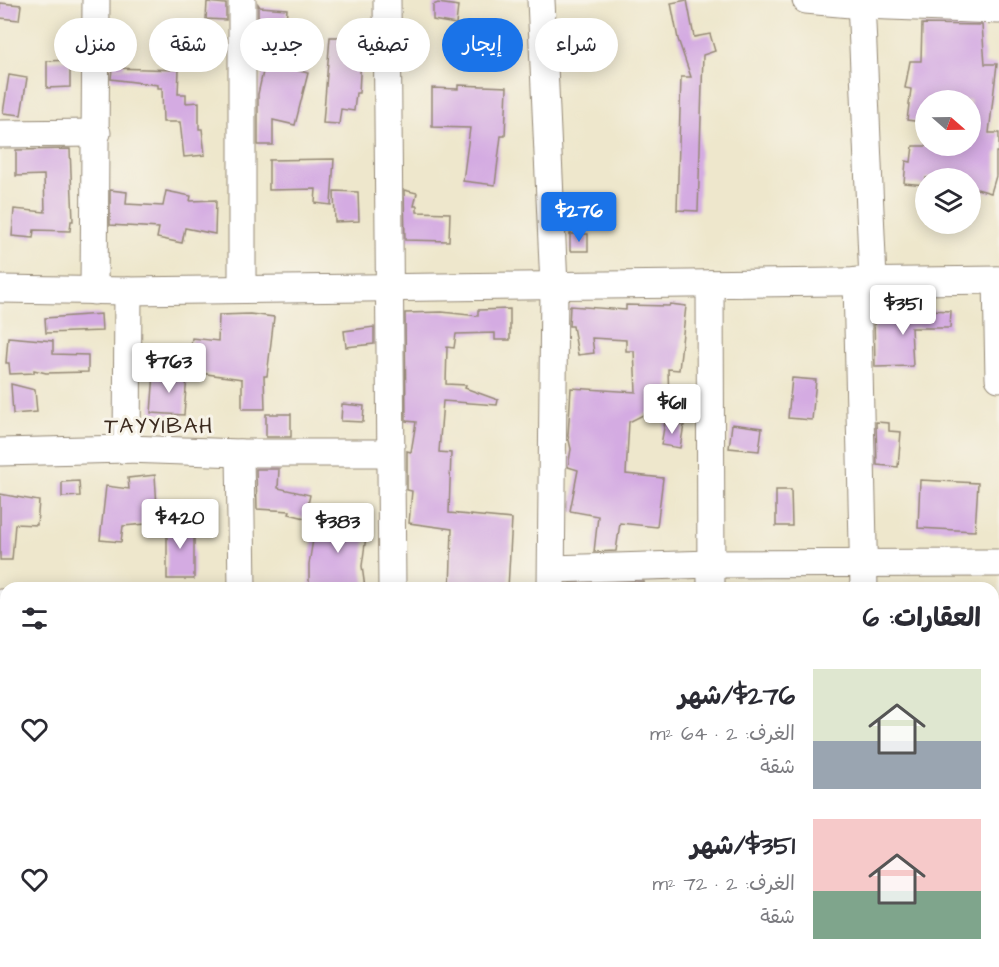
<!DOCTYPE html>
<html lang="ar">
<meta charset="utf-8">
<style>
:root{--surface:#fff;--page:#f2f2f3;--text:#2b2b33;--muted:#7c7c81;--accent:#1a73e8}
body{margin:0;font-family:"Architects Daughter","Playpen Sans Arabic",sans-serif;background:var(--page);color:var(--text);direction:rtl;height:100vh;display:flex;flex-direction:column;font-size:22px;white-space:nowrap}
*{box-sizing:border-box;margin:0}
p{font-size:20px;color:var(--muted)}
.icon{flex:none;width:33px;height:33px;fill:none;stroke:currentColor;stroke-width:2;stroke-linecap:round;stroke-linejoin:round}
.map{position:relative;flex:1;overflow:hidden;direction:ltr}
.drawer{position:absolute;left:0px;top:582px;width:999px;height:386px;display:flex;flex-direction:column;background:var(--surface);border-radius:18px 18px 0 0;box-shadow:0 3px 15px #0003;direction:rtl}
.drawer>*{flex:none}
.top-card{position:absolute;left:18px;top:18px;width:600px;height:54px;direction:rtl;display:flex;gap:12px}
.needle{width:39px;rotate:110deg}
.buttons{position:absolute;left:915px;top:90px;display:grid;gap:12px}
.buttons a{display:grid;place-items:center;width:66px;height:66px;border-radius:50%;background:var(--surface);box-shadow:0 3px 15px #0003;font-size:30px}
.price{position:absolute;translate:-50% -51px;padding:0 14px;border-radius:6px;background:#fff;color:#222;font-size:20px;line-height:39px;filter:drop-shadow(0 2px 3px #0008)}
.price::after{content:'';position:absolute;left:50%;top:36px;width:18px;height:14px;margin-left:-9px;background:inherit;clip-path:polygon(0 0,100% 0,50% 100%)}
.price.active{background:var(--accent);color:#fff}
ul{padding:0;list-style:none}
li{display:flex;align-items:center;gap:18px;height:150px;padding:0 18px}
li span{display:grid;place-items:center;flex:none;width:168px;height:120px;border-radius:0px;color:#555}
li>.icon{margin-inline-start:auto}
span .icon{width:72px;height:72px;fill:#fffc;stroke-width:1}
li b{font-size:26px}
h2{display:flex;justify-content:space-between;align-items:center;height:72px;padding:0 18px;font-size:26px}
.pill{padding:0 21px;border-radius:27px;background:var(--surface);box-shadow:0 3px 15px #0003;font-size:21px;line-height:54px}
.pill.active{background:var(--accent);color:#fff}
.map>svg:first-child{display:block}
.building{fill:#d4abe2}
.lines{fill:none;stroke-linecap:round;stroke-linejoin:round}
.minor-casing{stroke:#948875;stroke-width:29}
.minor{stroke:#fff;stroke-width:27}
.labels{text-anchor:middle;dominant-baseline:central;stroke-width:6;stroke-linejoin:round;paint-order:stroke}
.quarter-label{font-size:22px;letter-spacing:1.5px;fill:#3b2a1e;stroke:#f7f3e8}
</style>
<div class="map">
<svg width="999" height="967" viewBox="0 0 999 967">
<rect width="100%" height="100%" fill="#f7f3e8"/>
<filter id="ink" filterUnits="userSpaceOnUse"><feTurbulence type="fractalNoise" baseFrequency=".0167" numOctaves="2"/><feDisplacementMap in="SourceGraphic" scale="12" xChannelSelector="R" yChannelSelector="G"/><feConvolveMatrix kernelMatrix="1 2 1 2 8 2 1 2 1" color-interpolation-filters="sRGB"/></filter>
<filter id="wash" filterUnits="userSpaceOnUse"><feTurbulence type="fractalNoise" baseFrequency=".008" numOctaves="4" result="noise"/><feDisplacementMap in="SourceGraphic" scale="24" xChannelSelector="R" yChannelSelector="G"/><feGaussianBlur stdDeviation="1.35" result="paint"/><feColorMatrix in="noise" values="0 0 0 0 0 0 0 0 0 0 0 0 0 0 0 0 0 1.4 0 .05"/><feComposite in="paint" operator="in"/></filter>
<g filter="url(#wash)">
<rect width="100%" height="100%" fill="#eee7cc"/>
<g id="blocks">
<g class="building">
<polygon points="687,0 694,37 710,34 715,51 703,55 698,211 677,210 681,77 691,77 678,39 671,3"/>
<polygon points="207,2 226,4 226,20 206,19"/>
<polygon points="0,3 21,5 19,20 0,18"/>
<polygon points="438,3 458,6 456,24 433,20 433,5"/>
<polygon points="258,4 260,7 287,9 286,22 260,21 258,23"/>
<polygon points="922,24 982,25 985,64 997,64 989,133 999,133 999,152 996,152 996,176 991,193 970,187 970,178 926,178 926,185 904,183 906,161 911,162 913,146 970,146 970,100 926,100 922,122 907,120 911,89 905,88 910,61 921,61"/>
<polygon points="112,32 127,33 124,67 111,67"/>
<polygon points="330,37 362,37 359,93 356,93 354,111 341,109 339,124 323,123"/>
<polygon points="70,60 70,87 47,88 47,61"/>
<polygon points="265,63 308,73 295,125 273,120 273,145 258,145 258,94"/>
<polygon points="112,68 179,70 178,94 186,94 186,103 199,102 199,129 202,129 205,155 184,157 180,122 163,122 162,88 158,88 158,85 111,79"/>
<polygon points="9,75 27,78 21,115 3,113"/>
<polygon points="458,85 507,87 505,136 501,136 495,185 463,181 470,128 432,127 432,88 458,89"/>
<polygon points="70,149 73,221 71,221 70,231 34,230 33,238 12,236 14,209 45,212 44,175 16,176 16,150"/>
<polygon points="334,159 331,205 315,203 316,189 269,190 269,160"/>
<polygon points="110,190 127,192 126,204 163,206 166,191 191,196 190,201 216,200 215,234 185,228 182,243 157,238 159,228 110,225"/>
<polygon points="404,190 417,193 414,206 417,206 417,212 450,213 449,241 405,240"/>
<polygon points="334,191 358,192 359,221 335,222"/>
<rect x="570" y="234" width="18" height="17"/>
<polygon points="670,304 686,306 679,370 668,369 669,402 629,422 626,474 663,478 657,527 620,523 616,551 594,552 598,516 570,511 578,470 568,467 571,449 568,436 571,388 636,392 634,351 626,351 626,340 592,338 594,353 578,355 573,326 569,326 570,306 626,310 626,305 669,306"/>
<polygon points="510,309 510,340 495,340 495,333 456,334 454,348 447,347 446,384 466,385 465,388 498,400 497,405 443,401 439,452 451,453 449,513 512,519 508,588 450,588 452,529 409,523 412,491 407,490 407,451 411,452 416,422 406,421 405,313 442,312 478,316 478,310"/>
<polygon points="928,310 951,311 950,328 911,328 913,366 875,367 874,316 928,314"/>
<polygon points="101,314 102,331 46,333 45,318"/>
<polygon points="250,314 274,317 267,376 264,376 265,409 242,409 242,379 186,371 192,338 218,341 219,315"/>
<polygon points="374,327 374,344 346,347 344,331"/>
<polygon points="8,337 53,341 53,354 88,355 88,372 46,373 34,370 34,373 10,374 9,363 6,363"/>
<polygon points="143,358 154,358 153,377 143,376"/>
<polygon points="154,373 187,375 184,415 151,413"/>
<polygon points="792,378 816,380 812,420 788,418"/>
<polygon points="11,384 35,390 37,412 13,414"/>
<polygon points="342,404 364,406 363,422 341,421"/>
<rect x="266" y="414" width="25" height="23"/>
<polygon points="665,422 684,425 680,448 661,445"/>
<polygon points="876,422 889,423 889,431 901,432 898,467 877,465"/>
<polygon points="732,424 762,428 759,451 729,448"/>
<polygon points="256,469 279,469 278,488 310,495 305,518 289,514 290,511 257,509"/>
<polygon points="155,475 158,523 123,526 121,542 100,540 106,486 129,489 128,478"/>
<polygon points="920,480 978,483 975,531 918,528"/>
<polygon points="79,481 80,496 62,497 62,482"/>
<polygon points="776,490 791,490 792,526 776,526"/>
<polygon points="0,494 39,501 37,525 15,524 12,560 0,560"/>
<polygon points="317,515 368,522 362,566 365,588 309,588 309,564"/>
<rect x="167" y="522" width="27" height="57"/>
<polygon points="644,582 643,588 570,588 570,584"/>
</g>
</g>
</g>
<g filter="url(#ink)">
<use href="#blocks" fill-opacity="0" stroke="#948875" stroke-width="1.5"/>
<g class="lines">
<g class="minor-casing">
<g id="minor">
<polyline points="387,0 392,588"/>
<polyline points="541,0 554,286 551,588"/>
<polyline points="806,0 862,5 999,10"/>
<polyline points="861,0 873,281"/>
<polyline points="0,134 97,133"/>
<polyline points="997,280 999,378"/>
<polyline points="857,281 864,588"/>
<polyline points="710,284 711,588"/>
<polyline points="0,289 128,291 999,280"/>
<polyline points="242,289 242,0"/>
<polyline points="94,291 96,0"/>
<polyline points="127,449 128,291"/>
<polyline points="0,452 127,449 240,453 390,453"/>
<polyline points="240,453 242,588"/>
<polyline points="552,569 711,564 999,563"/>
<polyline points="0,603 6,603"/>
<polyline points="993,760 999,760"/>
<polyline points="16,962 16,967"/>
<polyline points="393,962 393,967"/>
<polyline points="558,962 558,967"/>
<polyline points="718,962 718,967"/>
<polyline points="870,962 870,967"/>
</g>
</g>
<use href="#minor" class="minor"/>
</g>
</g>
<g class="labels">
<g class="quarter-label">
<text x="159" y="426">TAYYIBAH</text>
</g>
</g>
</svg>
<div class="buttons">
<a><svg class="needle" viewBox="-14 -14 28 28"><path d="M0-13l5 13h-10z" fill="#e53935"/><path d="M0 13l5-13h-10z" fill="#7c7c81"/></svg></a>
<a><svg class="icon" aria-label="layers" viewBox="0 0 24 24"><path d="M12 4l9 5-9 5-9-5zM3 14l9 5 9-5"/></svg></a>
</div>
<b class="price active" style="left:579px;top:243px">$276</b>
<b class="price" style="left:903px;top:336px">$351</b>
<b class="price" style="left:169px;top:394px">$763</b>
<b class="price" style="left:672px;top:435px">$611</b>
<b class="price" style="left:180px;top:550px">$420</b>
<b class="price" style="left:338px;top:554px">$383</b>
<div class="top-card">
<a class="pill">شراء</a>
<a class="pill active">إيجار</a>
<a class="pill">تصفية</a>
<a class="pill">جديد</a>
<a class="pill">شقة</a>
<a class="pill">منزل</a>
</div>
<section class="drawer">
<h2>العقارات: 6<svg class="icon" aria-label="filters" viewBox="0 0 24 24"><path d="M4 7h16M4 17h16"/><circle cx="9" cy="7" r="2"/><circle cx="15" cy="17" r="2"/></svg></h2>
<ul>
<li><span style="background:linear-gradient(#dfe7d0 60%,#9aa5b1 0)"><svg class="icon" aria-label="home" viewBox="0 0 24 24"><path d="M3 11l9-7 9 7M6 9v11h12V9"/></svg></span><div><b>$276/شهر</b><p>الغرف: 2 · 64 m²</p><p>شقة</p></div><svg class="icon" aria-label="heart" viewBox="0 0 24 24"><path d="M12 20l-8-8c-3-5 5-10 8-4 3-6 11-1 8 4z"/></svg></li>
<li><span style="background:linear-gradient(#f6c9c9 60%,#7fa58c 0)"><svg class="icon" aria-label="home" viewBox="0 0 24 24"><path d="M3 11l9-7 9 7M6 9v11h12V9"/></svg></span><div><b>$351/شهر</b><p>الغرف: 2 · 72 m²</p><p>شقة</p></div><svg class="icon" aria-label="heart" viewBox="0 0 24 24"><path d="M12 20l-8-8c-3-5 5-10 8-4 3-6 11-1 8 4z"/></svg></li>
</ul>
</section>
</div>
